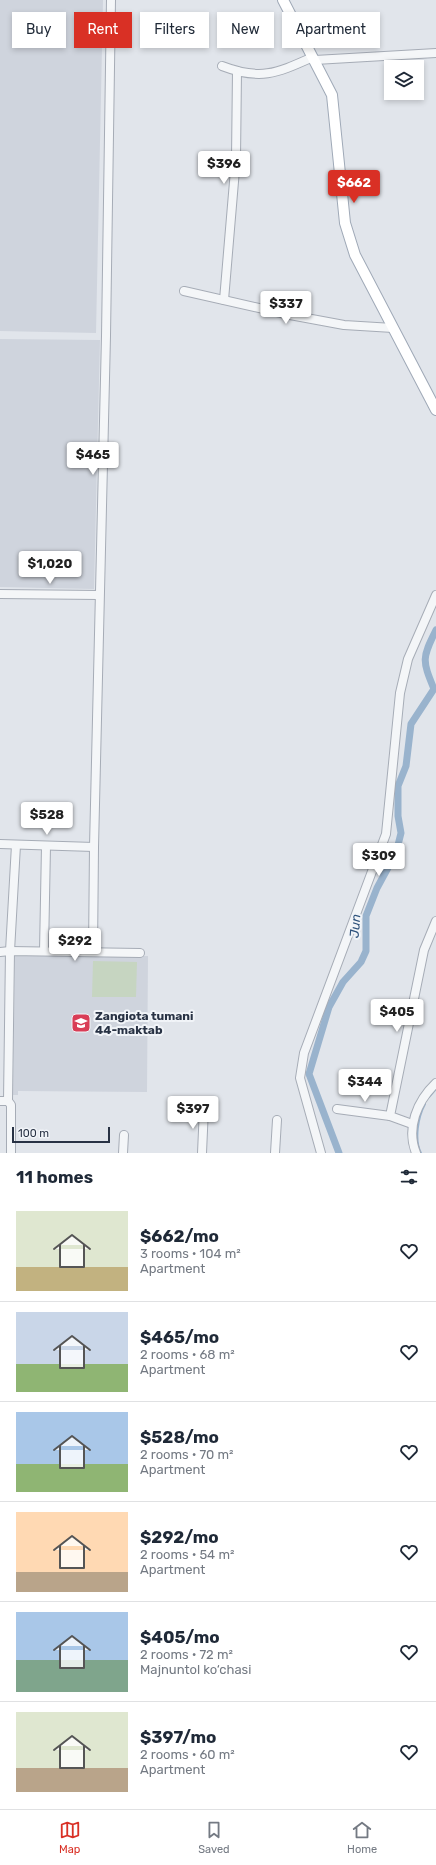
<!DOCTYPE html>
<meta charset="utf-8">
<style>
:root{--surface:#fff;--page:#f6f6f7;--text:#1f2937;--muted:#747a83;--line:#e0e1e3;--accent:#d93025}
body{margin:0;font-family:Rubik,sans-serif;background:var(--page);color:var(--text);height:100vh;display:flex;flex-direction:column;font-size:15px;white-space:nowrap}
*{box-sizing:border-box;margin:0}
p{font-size:13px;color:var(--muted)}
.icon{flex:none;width:22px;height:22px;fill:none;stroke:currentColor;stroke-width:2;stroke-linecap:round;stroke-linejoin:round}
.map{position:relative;height:1153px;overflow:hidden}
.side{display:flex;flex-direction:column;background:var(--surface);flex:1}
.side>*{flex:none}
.top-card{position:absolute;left:12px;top:12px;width:412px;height:36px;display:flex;gap:8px}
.buttons{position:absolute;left:384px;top:60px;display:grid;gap:8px}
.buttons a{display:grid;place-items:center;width:40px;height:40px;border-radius:0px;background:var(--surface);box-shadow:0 2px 6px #0003;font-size:20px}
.scale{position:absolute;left:12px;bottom:10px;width:98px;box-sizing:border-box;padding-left:4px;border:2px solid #283244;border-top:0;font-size:11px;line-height:14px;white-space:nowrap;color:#283244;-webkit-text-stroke:3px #f1f4f8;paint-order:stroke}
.price{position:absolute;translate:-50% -34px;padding:0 9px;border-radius:4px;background:#fff;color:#222;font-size:13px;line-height:26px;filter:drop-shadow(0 1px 2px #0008)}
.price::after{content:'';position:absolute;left:50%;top:24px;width:12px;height:9px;margin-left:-6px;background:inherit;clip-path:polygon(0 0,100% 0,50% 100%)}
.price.selected{background:var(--accent);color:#fff}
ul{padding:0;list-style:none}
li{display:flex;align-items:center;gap:12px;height:100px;padding:0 16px}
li+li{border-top:1px solid var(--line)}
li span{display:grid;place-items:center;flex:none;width:112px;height:80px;border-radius:0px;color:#555}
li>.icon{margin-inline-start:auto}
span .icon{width:48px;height:48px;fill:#fffc;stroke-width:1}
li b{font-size:17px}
h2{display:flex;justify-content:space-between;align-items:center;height:48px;padding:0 16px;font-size:17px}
.chip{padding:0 14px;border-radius:0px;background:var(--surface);box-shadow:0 2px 6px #0003;font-size:14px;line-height:36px}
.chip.selected{background:var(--accent);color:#fff}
.menu{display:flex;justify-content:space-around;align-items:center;height:56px;border-top:1px solid var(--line);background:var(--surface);font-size:11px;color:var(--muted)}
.menu a{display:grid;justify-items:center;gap:2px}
.menu .selected{color:var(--accent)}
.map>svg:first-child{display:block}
.built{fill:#cfd4dd}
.green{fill:#c6d5c1}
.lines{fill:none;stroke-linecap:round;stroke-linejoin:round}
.stream{stroke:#99b3cd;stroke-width:2}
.canal{stroke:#99b3cd;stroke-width:7}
.minor-casing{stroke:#a6acb6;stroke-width:10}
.major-casing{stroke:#9fa9b7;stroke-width:12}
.minor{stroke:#f4f6f8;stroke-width:8}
.major{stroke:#fff;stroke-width:10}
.labels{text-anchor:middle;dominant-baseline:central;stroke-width:4;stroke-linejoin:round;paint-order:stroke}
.poi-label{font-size:12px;font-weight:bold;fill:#283244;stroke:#f1f4f8;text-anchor:start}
.water-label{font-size:13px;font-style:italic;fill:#2e527b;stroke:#f1f4f8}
</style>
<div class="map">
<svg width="436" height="1153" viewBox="0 0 436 1153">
<rect width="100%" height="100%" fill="#e1e5eb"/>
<g class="built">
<polygon points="0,0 103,0 96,333 0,331"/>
<polygon points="0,339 100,340 94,589 0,587"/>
<polygon points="15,955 148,956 147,1092 18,1091 18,1095 13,1095"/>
</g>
<polygon class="green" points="93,961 137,962 136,997 92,997"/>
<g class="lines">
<g class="stream">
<polyline points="429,1097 436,1089"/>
<path d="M421 1153C414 1140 418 1117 425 1104"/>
</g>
<path class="canal" d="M339 1153 309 1074 329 1007 343 982 361 962 366 951V916L377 888 396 853 401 833 398 816V786L406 766 411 724 434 689C422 660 422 658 436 630"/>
<g class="minor-casing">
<g id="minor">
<polyline points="315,60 436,53"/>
<path d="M222 66C261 81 277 73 313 57"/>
<polyline points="184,291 290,315 344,325 393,328"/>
<polyline points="224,300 236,158 237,71"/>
<polyline points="0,594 99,595"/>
<polyline points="0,844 94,847"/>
<polyline points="44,951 46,846"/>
<polyline points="0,952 10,951 140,953"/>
<polyline points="93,952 94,847 106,336 111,0"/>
<polyline points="0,1101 8,1101"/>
<polyline points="337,1109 390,1116"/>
<polyline points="412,1124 390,1116 424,950 436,921"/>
<polyline points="11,1153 11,1105 8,1101 10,951 16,845"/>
<polyline points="123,1153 124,1135"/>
<polyline points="202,1153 204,1108"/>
<polyline points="275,1153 277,1120"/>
<polyline points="321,1153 300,1078 304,1053 386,834 400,693 408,659 436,595"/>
<path d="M416 1153C406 1128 417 1101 436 1083"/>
</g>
</g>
<g class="major-casing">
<polyline id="major" points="283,0 332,95 345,223 355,255 436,410"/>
</g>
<use href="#minor" class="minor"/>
<use href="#major" class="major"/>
</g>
<defs>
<g id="school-square" transform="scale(1)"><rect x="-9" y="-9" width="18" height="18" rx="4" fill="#d93d56" stroke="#f1f4f8"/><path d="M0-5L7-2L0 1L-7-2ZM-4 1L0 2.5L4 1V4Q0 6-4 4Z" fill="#fff"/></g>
</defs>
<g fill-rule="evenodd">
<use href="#school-square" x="81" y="1023"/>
</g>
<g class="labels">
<g class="poi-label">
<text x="95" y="1016">Zangiota tumani<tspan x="95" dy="14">44-maktab</tspan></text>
</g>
<g class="water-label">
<text transform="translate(355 926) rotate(-85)">Jun</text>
</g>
</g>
</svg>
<div class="buttons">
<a><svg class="icon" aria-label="layers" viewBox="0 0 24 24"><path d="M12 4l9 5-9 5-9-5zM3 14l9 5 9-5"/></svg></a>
</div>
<div class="scale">100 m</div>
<b class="price" style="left:224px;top:185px">$396</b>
<b class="price selected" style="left:354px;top:204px">$662</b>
<b class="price" style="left:286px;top:325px">$337</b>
<b class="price" style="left:93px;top:476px">$465</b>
<b class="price" style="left:50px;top:585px">$1,020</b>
<b class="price" style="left:47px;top:836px">$528</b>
<b class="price" style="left:379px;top:877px">$309</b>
<b class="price" style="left:75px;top:962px">$292</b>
<b class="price" style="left:397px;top:1033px">$405</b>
<b class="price" style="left:365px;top:1103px">$344</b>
<b class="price" style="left:193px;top:1130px">$397</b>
<div class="top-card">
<a class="chip">Buy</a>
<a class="chip selected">Rent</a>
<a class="chip">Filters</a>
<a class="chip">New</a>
<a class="chip">Apartment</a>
</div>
</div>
<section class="side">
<h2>11 homes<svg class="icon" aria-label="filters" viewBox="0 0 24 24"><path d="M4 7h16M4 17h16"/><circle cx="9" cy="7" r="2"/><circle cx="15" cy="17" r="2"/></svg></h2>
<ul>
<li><span style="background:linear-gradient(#dfe7d0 70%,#c2b280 0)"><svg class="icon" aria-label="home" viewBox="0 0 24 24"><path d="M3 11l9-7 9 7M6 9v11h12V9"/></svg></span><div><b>$662/mo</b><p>3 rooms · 104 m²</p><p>Apartment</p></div><svg class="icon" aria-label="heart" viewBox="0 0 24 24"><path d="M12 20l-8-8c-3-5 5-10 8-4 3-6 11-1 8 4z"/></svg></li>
<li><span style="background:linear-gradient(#c9d6e8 65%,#8fb573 0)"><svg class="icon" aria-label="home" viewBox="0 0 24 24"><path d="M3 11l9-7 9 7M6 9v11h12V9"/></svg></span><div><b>$465/mo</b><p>2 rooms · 68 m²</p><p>Apartment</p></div><svg class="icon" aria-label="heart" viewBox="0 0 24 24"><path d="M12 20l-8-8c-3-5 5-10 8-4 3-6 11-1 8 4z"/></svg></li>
<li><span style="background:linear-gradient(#a9c7e8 65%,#8fb573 0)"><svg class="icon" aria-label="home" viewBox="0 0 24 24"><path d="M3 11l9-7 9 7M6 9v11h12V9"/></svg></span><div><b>$528/mo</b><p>2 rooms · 70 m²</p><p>Apartment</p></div><svg class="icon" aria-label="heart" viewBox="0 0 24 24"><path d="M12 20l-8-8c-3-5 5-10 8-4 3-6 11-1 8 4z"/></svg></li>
<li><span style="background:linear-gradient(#ffd9b3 75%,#b9a48a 0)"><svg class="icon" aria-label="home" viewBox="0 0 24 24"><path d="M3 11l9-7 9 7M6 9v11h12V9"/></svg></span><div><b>$292/mo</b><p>2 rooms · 54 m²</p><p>Apartment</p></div><svg class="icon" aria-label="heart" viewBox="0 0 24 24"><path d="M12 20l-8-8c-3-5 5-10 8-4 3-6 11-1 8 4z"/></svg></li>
<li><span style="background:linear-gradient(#a9c7e8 60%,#7fa58c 0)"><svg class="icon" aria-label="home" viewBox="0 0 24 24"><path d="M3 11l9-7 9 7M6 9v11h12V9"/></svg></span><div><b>$405/mo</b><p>2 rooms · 72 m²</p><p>Majnuntol ko‘chasi</p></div><svg class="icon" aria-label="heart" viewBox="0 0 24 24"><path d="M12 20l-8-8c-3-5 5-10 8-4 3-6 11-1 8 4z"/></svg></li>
<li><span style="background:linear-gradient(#dfe7d0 70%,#b9a48a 0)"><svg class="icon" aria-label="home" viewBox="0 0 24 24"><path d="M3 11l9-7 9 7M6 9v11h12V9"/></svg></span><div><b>$397/mo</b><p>2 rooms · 60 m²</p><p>Apartment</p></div><svg class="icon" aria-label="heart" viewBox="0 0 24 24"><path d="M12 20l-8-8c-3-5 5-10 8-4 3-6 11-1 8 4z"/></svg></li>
</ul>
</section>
<nav class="menu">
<a class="selected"><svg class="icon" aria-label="map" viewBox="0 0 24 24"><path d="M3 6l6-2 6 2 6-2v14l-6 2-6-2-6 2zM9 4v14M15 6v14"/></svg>Map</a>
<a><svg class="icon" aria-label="saved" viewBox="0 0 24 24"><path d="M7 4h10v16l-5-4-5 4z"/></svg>Saved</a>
<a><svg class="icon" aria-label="home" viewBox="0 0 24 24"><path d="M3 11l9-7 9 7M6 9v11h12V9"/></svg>Home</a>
</nav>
